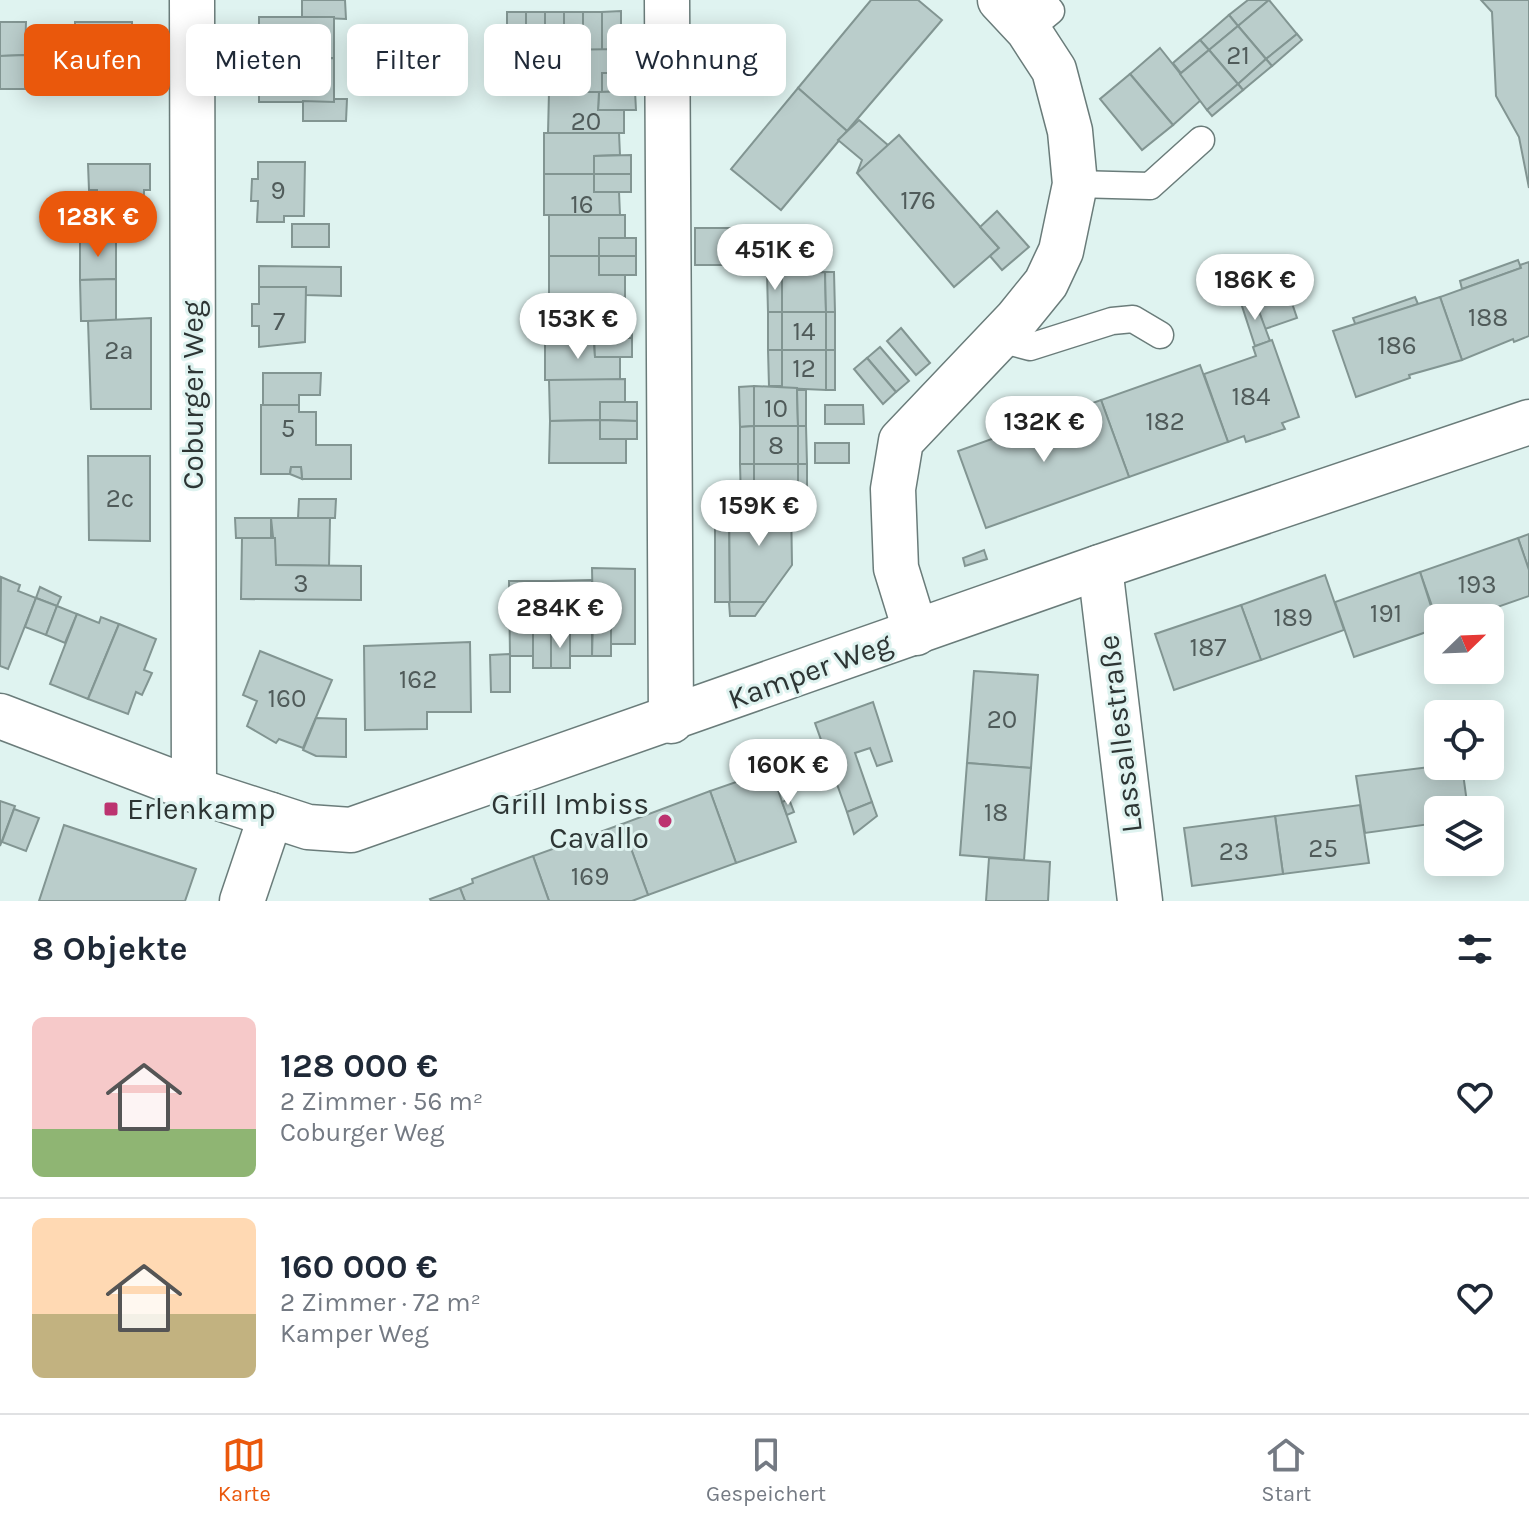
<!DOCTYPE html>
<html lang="de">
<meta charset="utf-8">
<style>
:root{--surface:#fff;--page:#f2f2f3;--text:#1f2937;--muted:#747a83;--line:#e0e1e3;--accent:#ea580c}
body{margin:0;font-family:Karla,sans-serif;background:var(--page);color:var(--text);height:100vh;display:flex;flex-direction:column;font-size:30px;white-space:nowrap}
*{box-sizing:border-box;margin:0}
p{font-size:26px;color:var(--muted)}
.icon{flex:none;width:44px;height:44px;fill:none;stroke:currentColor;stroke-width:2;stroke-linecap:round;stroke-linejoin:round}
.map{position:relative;height:901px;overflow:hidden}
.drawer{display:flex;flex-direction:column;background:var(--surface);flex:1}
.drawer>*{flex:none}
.banner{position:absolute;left:24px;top:24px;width:800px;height:72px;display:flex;gap:16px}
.needle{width:52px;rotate:67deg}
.controls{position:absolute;left:1424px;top:604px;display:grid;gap:16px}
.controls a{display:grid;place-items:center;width:80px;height:80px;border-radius:12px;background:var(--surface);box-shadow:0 4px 20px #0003;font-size:40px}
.price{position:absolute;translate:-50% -68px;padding:0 18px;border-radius:28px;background:#fff;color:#222;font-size:26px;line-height:52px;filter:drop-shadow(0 2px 4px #0008)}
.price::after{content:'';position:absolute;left:50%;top:48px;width:24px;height:18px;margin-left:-12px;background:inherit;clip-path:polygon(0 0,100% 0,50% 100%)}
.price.active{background:var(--accent);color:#fff}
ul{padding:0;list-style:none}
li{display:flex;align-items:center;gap:24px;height:200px;padding:0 32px}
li+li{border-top:2px solid var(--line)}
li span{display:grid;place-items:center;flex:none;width:224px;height:160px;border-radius:12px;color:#555}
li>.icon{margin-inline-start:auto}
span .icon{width:96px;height:96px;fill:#fffc;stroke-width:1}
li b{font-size:34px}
h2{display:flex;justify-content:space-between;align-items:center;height:96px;padding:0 32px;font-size:34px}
.pill{padding:0 28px;border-radius:12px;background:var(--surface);box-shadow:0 4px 20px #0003;font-size:28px;line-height:72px}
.pill.active{background:var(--accent);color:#fff}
.dock{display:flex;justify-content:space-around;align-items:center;height:112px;border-top:2px solid var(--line);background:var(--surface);font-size:22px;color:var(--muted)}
.dock a{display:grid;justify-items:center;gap:4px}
.dock .active{color:var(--accent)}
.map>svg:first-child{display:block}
.building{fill:#bacdcb;stroke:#829592;stroke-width:2}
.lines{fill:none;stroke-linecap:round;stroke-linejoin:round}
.service-casing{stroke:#6a7c7a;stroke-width:29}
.minor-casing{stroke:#6a7c7a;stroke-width:47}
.service{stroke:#fff;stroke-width:26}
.minor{stroke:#fff;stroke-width:44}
.poi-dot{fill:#bc3370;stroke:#dff3f0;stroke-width:3}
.labels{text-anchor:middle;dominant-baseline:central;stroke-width:6;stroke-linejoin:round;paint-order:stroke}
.number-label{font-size:26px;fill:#505b5a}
.street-label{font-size:30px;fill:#2d3534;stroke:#dff3f0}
.poi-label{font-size:30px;fill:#2d3534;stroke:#dff3f0;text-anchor:end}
</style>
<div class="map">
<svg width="1529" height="901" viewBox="0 0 1529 901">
<rect width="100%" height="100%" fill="#dff3f0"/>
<g class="building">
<polygon points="302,0 345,0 346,19 302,17"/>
<polygon points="871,0 918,0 942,20 847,131 798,88"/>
<polygon points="1248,0 1269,0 1238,26 1229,15"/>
<polygon points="1269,0 1297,34 1266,59 1238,26"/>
<polygon points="1481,0 1529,0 1529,188 1519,137 1496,96 1492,12"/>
<polygon points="621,11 621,50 602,50 602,12"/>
<rect x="507" y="12" width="19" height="38"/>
<rect x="526" y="12" width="19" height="38"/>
<rect x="545" y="12" width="19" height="38"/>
<rect x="564" y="12" width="19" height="38"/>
<rect x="583" y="12" width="19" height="38"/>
<polygon points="1229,15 1238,26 1209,50 1200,40"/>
<polygon points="259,17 334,17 334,58 259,59"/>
<polygon points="0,22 26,22 25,55 0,56"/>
<rect x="75" y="22" width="57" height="34"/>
<polygon points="1238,26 1266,59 1238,84 1209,50"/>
<polygon points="1297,34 1302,40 1272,66 1266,59"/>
<polygon points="51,37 74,38 75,56 51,56"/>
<polygon points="1200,40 1209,50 1181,73 1173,63"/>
<polygon points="1160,48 1201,100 1173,125 1130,74"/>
<polygon points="624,49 624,73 602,73 602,92 549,92 548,50"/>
<polygon points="1209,50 1238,84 1207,110 1180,74"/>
<polygon points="25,55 25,89 0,89 0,56"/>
<polygon points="51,56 75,56 74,74 51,74"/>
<polygon points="75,56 132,56 131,90 74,90"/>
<polygon points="334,58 334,102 259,102 259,59"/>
<polygon points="1266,59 1272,66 1243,90 1238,84"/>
<polygon points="602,73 635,73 635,91 602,92"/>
<polygon points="1130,74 1173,125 1142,150 1100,99"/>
<polygon points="1238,84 1243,90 1212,116 1207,110"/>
<polygon points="798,88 847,131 781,210 731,169"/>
<polygon points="635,91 636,110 598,110 599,92"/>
<polygon points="549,92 599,92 598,110 624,110 624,133 548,133"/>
<polygon points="334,99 347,99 346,121 303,121 303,101 334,102"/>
<polygon points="859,120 889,146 857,173 862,160 838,140"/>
<polygon points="544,133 619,133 620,155 594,156 594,174 544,174"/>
<polygon points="899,135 999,248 954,287 857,173"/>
<polygon points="631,155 631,174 594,174 594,156"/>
<polygon points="258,162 305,162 304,216 284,216 284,222 257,222 258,201 251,201 252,179 258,179"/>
<polygon points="88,164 150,164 150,190 144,190 143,239 97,239 97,190 89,190"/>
<polygon points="544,174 594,174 594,192 619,192 620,215 544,215"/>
<rect x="594" y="174" width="37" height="18"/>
<polygon points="997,211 1029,247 1002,270 990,256 999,248 980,227"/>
<polygon points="549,215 625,215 625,238 599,238 599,256 549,256"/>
<rect x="292" y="224" width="37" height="23"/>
<rect x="695" y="228" width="37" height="37"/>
<rect x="599" y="238" width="37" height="18"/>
<polygon points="80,239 116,239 116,279 80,280"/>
<polygon points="549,256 599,256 599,275 625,275 625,297 549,297"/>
<rect x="599" y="256" width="37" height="19"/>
<polygon points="1276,256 1297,318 1265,329 1254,298 1242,302 1231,271"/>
<polygon points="1518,260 1521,268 1462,289 1460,281"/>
<polygon points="1529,262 1529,336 1514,342 1513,339 1462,360 1440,297 1521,268 1520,265"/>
<polygon points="259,266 341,267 341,296 305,295 306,287 259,287"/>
<polygon points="825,272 826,312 782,312 782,273"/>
<polygon points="825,272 834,272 835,312 826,312"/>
<polygon points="767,273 782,273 782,312 768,312"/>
<polygon points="116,279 116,321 81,321 80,280"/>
<polygon points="259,287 306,287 305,342 259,347 259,326 252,326 252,304 259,304"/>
<polygon points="620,297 620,320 595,320 594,338 545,338 544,298"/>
<polygon points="1415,297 1418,304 1356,326 1353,318"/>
<polygon points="1440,297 1462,360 1409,375 1410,378 1356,397 1333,331"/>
<polygon points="1254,298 1270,341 1255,346 1241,303"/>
<rect x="768" y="312" width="14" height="38"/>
<rect x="782" y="312" width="44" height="38"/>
<rect x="826" y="312" width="9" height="38"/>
<polygon points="151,318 151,409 91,409 88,321"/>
<polygon points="595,320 632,320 632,338 594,338"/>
<polygon points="901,328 930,363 916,375 887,341"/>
<polygon points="545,338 594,338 595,357 620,357 620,380 545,380"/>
<polygon points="594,338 632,338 632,357 595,357"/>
<polygon points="1272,340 1299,417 1282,423 1285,429 1246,442 1244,436 1228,442 1204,374 1256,356 1253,347"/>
<polygon points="880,347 909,381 896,392 867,358"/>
<polygon points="768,350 782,350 782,386 769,386"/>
<polygon points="782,350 826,350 826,390 782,388"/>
<rect x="826" y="350" width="9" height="40"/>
<polygon points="867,358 896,392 883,404 854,369"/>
<polygon points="1200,365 1228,442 1129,477 1101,400"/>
<polygon points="263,373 321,373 320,395 299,395 299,405 263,405"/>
<polygon points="625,379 625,402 600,402 600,420 550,421 549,380"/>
<polygon points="754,386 797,388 798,426 754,426"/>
<polygon points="754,386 754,426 740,427 739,387"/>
<polygon points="797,390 806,390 806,426 798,426"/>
<polygon points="1101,400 1129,477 986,528 958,451"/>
<polygon points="600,402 637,402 637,421 600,420"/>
<polygon points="261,405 299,405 299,412 316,412 316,445 351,445 351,479 302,479 301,467 291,467 290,474 261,474"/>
<polygon points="825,405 863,405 864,424 825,424"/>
<polygon points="600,420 600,439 626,439 626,463 549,463 550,421"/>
<polygon points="600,420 637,421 637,439 600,439"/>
<rect x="754" y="426" width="44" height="38"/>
<polygon points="754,426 754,464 740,464 740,427"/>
<polygon points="798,426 806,426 807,464 798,464"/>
<rect x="815" y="443" width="34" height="20"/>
<polygon points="88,456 150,456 150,541 89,540"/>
<polygon points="740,464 754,464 754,501 741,500"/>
<polygon points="754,464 798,464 798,504 754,502"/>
<rect x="798" y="464" width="9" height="40"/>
<polygon points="291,467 301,467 302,479 290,474"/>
<polygon points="299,499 336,499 335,518 298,518"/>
<polygon points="715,501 729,501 730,602 765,602 755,616 730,616 729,602 715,602"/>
<polygon points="729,501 791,502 792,565 765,602 730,602"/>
<polygon points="235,518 271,518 271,538 236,538"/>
<polygon points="271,518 330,518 329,566 276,565"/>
<polygon points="1529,534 1529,570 1518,538"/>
<polygon points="242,538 275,538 276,565 361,566 361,600 241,599"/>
<polygon points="1518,538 1529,570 1529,596 1466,618 1438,618 1438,623 1420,572"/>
<polygon points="984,550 987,559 965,566 963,558"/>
<polygon points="592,568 635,569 635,644 611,644 611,619 593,619"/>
<polygon points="1420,572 1438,628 1354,657 1335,602"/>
<polygon points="1325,575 1344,630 1261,660 1241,605"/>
<polygon points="1,577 20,585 18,591 36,598 8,669 0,666"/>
<polygon points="592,580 592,656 570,656 570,631 551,631 551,581"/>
<polygon points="509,581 551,581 551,631 533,631 533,656 510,656"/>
<polygon points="40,587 61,597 57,606 36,598"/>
<polygon points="36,598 57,606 46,635 25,627"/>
<polygon points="1241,605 1261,660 1174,690 1155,634"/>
<polygon points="57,606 77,614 65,643 46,635"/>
<polygon points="77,614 99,623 101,617 119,624 88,699 50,684"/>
<polygon points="593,619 611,619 611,656 592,656"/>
<polygon points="119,624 156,639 144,670 152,673 142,695 136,692 128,714 88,699"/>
<rect x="533" y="631" width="18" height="37"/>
<rect x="551" y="631" width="19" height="37"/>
<polygon points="470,642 471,712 427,712 427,729 365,730 364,646"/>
<polygon points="260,651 332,680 303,748 279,739 276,743 247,726 257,701 243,695"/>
<polygon points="510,654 510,692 491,692 490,655"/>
<polygon points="974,671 1038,675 1031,768 967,763"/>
<polygon points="873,702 892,761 877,766 870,748 855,753 872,802 847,812 815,723"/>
<polygon points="316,718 346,719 346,757 316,756 303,750"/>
<polygon points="967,763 1031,768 1024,860 960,855"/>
<polygon points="1438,766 1462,766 1468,810 1438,810 1438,823 1365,833 1356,776"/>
<polygon points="771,770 796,842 736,863 710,791"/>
<polygon points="710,791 736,863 648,895 622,824"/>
<polygon points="789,799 794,812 787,815 782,802"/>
<polygon points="0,801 15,806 0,846"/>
<polygon points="872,802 877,816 854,834 847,812"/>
<polygon points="1360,805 1369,863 1283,874 1275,816"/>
<polygon points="14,809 39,818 26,851 2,842"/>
<polygon points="1275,816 1283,874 1192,886 1184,828"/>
<polygon points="622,824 648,895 632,901 549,901 533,856"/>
<polygon points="64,825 196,869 185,901 39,901"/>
<polygon points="533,856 549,901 465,901 460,888 473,883 472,879"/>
<polygon points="989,858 1050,862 1048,901 986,901"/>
<polygon points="460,888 465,901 431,901 430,899"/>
</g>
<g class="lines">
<g class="service-casing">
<g id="service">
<polyline points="1028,30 1051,11 1042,0"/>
<polyline points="1075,184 1150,186 1201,140"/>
<polyline points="997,338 1030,347 1112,321 1133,319 1160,335"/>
</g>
</g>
<g class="minor-casing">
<g id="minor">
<polyline points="192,0 194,790"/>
<polyline points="667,0 671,721"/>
<polyline points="1100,567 1140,901"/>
<polyline points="916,633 896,568 893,489 901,441 1016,320 1046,283 1061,251 1075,184 1070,131 1054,70 1028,30 1000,0"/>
<polyline points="0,716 194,790 308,827 351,830 1100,567 1529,422"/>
<polyline points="242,901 271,815"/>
</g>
</g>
<use href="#service" class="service"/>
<use href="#minor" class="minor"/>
</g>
<g class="poi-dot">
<rect x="103" y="801" width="16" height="16" rx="4"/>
<circle cx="665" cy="821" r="8"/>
</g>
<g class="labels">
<g class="number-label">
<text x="1238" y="55">21</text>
<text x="586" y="121">20</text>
<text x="278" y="190">9</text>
<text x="918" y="200">176</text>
<text x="582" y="204">16</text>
<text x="1488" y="317">188</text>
<text x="279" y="321">7</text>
<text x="804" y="331">14</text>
<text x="1397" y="345">186</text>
<text x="119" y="350">2a</text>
<text x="804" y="368">12</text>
<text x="1251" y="396">184</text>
<text x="776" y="408">10</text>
<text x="1165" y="421">182</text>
<text x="288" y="428">5</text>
<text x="776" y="445">8</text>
<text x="120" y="498">2c</text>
<text x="301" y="583">3</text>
<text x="1477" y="584">193</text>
<text x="1386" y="613">191</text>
<text x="1293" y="617">189</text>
<text x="1208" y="647">187</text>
<text x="418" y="679">162</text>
<text x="287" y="698">160</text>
<text x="1002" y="719">20</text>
<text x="996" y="812">18</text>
<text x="1323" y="848">25</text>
<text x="1234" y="851">23</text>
<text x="590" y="876">169</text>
</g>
<g class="street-label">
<text transform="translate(193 395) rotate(-90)">Coburger Weg</text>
<text transform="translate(810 671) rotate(-20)">Kamper Weg</text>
<text transform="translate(1120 734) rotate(-97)">Lassallestraße</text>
</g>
<g class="poi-label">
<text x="649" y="804">Grill Imbiss<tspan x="649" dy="34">Cavallo</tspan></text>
<text x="127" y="809" text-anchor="start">Erlenkamp</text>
</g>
</g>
</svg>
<div class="controls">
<a><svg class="needle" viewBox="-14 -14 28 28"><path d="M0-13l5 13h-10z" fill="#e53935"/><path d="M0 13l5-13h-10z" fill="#747a83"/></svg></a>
<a><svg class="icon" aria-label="locate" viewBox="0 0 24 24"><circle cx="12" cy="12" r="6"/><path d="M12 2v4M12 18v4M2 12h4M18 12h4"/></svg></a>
<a><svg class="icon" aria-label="layers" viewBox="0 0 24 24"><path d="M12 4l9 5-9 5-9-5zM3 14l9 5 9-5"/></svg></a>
</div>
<b class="price active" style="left:98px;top:259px">128K €</b>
<b class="price" style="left:775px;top:292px">451K €</b>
<b class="price" style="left:1255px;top:322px">186K €</b>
<b class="price" style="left:578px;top:361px">153K €</b>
<b class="price" style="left:1044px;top:464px">132K €</b>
<b class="price" style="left:759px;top:548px">159K €</b>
<b class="price" style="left:560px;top:650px">284K €</b>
<b class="price" style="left:788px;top:807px">160K €</b>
<div class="banner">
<a class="pill active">Kaufen</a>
<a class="pill">Mieten</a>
<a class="pill">Filter</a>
<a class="pill">Neu</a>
<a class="pill">Wohnung</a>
</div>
</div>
<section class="drawer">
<h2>8 Objekte<svg class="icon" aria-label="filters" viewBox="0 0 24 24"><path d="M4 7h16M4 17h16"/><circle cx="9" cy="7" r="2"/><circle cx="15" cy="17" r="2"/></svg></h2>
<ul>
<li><span style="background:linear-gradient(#f6c9c9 70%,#8fb573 0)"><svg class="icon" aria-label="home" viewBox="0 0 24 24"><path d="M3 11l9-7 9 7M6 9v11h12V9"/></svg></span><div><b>128 000 €</b><p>2 Zimmer · 56 m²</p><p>Coburger Weg</p></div><svg class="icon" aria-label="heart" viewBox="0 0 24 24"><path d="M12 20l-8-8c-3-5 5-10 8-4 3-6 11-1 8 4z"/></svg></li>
<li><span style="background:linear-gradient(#ffd9b3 60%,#c2b280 0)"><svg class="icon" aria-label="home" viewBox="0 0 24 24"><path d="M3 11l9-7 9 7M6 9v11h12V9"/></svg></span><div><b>160 000 €</b><p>2 Zimmer · 72 m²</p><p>Kamper Weg</p></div><svg class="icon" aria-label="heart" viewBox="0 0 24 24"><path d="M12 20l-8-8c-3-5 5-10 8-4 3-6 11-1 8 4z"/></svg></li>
</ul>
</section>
<nav class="dock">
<a class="active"><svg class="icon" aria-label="map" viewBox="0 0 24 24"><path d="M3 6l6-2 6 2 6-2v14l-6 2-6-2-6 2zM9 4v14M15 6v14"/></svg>Karte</a>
<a><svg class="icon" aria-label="saved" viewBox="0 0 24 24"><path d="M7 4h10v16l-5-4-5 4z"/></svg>Gespeichert</a>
<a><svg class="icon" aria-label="home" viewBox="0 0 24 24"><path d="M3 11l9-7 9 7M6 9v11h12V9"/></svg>Start</a>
</nav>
